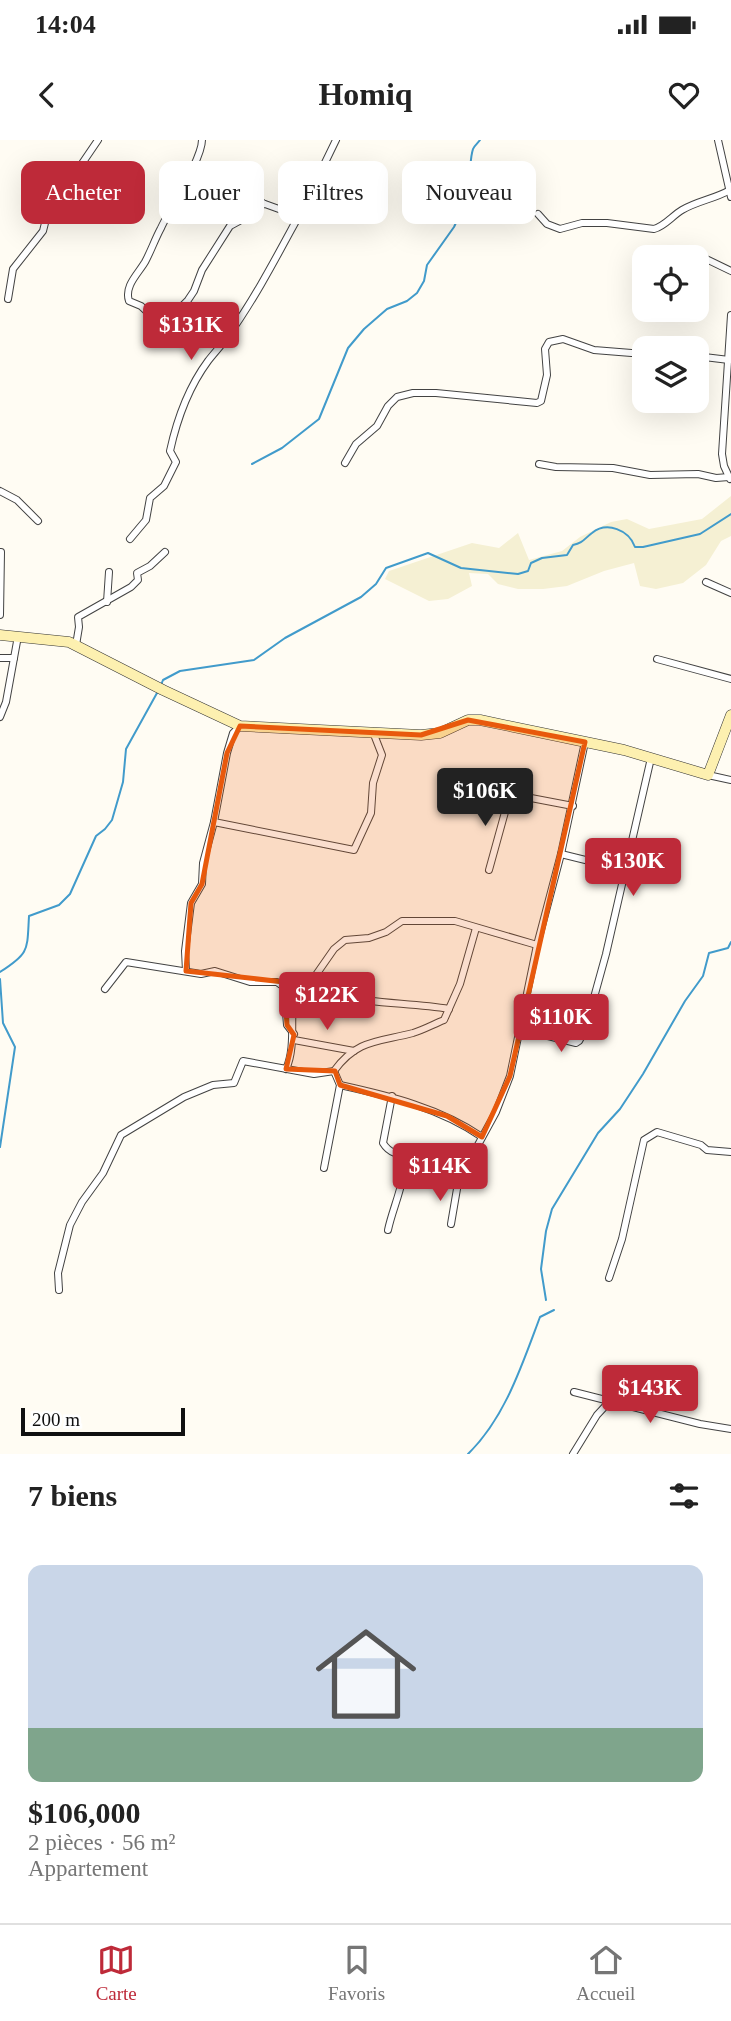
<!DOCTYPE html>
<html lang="fr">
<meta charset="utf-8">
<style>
:root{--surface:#fff;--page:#f2f2f2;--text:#222;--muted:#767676;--line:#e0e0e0;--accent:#be2a39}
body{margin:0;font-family:Georgia,serif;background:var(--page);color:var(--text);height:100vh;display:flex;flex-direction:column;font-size:26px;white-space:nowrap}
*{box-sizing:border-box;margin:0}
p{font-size:23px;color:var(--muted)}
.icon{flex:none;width:38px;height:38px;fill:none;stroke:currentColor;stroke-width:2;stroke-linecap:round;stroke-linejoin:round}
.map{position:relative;height:1314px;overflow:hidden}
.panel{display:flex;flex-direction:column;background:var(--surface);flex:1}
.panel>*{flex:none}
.top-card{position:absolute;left:21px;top:21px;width:690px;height:63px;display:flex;gap:14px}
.buttons{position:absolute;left:632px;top:105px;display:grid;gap:14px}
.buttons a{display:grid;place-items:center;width:77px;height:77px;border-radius:14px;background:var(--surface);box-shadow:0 7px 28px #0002;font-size:35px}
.scale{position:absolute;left:21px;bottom:18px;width:164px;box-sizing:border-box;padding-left:7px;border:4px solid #101010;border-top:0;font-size:19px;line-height:24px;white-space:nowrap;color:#101010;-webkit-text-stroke:5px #fff;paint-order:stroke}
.price{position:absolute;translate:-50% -60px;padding:0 16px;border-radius:7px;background:var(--accent);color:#fff;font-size:23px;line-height:46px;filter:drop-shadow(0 2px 4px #0008)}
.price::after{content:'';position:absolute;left:50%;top:42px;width:21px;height:16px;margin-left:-10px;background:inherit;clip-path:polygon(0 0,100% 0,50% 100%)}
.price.current{background:#222;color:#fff}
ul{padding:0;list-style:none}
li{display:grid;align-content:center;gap:14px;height:371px;padding:0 28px}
li span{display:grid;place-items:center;height:217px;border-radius:14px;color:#555}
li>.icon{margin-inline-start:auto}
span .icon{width:126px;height:126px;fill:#fffc;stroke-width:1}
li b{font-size:30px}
h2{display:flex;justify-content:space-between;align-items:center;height:84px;padding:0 28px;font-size:30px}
.tag{padding:0 24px;border-radius:14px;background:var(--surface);box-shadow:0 7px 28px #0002;font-size:24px;line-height:63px}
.tag.current{background:var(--accent);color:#fff}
.status{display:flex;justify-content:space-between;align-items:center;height:49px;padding:0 35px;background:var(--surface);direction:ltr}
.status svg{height:19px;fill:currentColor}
header{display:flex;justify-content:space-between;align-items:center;height:91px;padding:0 28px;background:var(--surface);font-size:32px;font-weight:800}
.dock{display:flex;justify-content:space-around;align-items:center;height:98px;border-top:2px solid var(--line);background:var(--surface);font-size:19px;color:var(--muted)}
.dock a{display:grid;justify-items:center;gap:4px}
.dock .current{color:var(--accent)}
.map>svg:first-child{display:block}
.farmland{fill:#f5f0d3}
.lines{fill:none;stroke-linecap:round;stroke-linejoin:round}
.stream{stroke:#419bcb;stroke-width:2}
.street-casing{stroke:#434343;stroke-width:8}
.secondary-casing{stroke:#323232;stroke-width:11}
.street{stroke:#fff;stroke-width:6}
.secondary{stroke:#fdf0b0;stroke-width:10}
.marked{fill:#e8590c;fill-opacity:0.2;stroke:#e8590c;stroke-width:5;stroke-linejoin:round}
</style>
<div class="status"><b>14:04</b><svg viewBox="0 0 49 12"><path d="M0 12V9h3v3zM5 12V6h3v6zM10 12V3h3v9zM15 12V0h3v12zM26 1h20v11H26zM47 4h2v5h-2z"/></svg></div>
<header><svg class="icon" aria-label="back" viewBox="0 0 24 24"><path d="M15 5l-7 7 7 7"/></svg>Homiq<svg class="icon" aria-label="heart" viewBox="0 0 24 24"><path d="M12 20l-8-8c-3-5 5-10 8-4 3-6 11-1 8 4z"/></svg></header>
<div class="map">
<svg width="731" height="1314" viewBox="0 0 731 1314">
<rect width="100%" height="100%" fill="#fffcf3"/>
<polygon class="farmland" points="731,356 731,396 721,401 706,425 683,443 656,449 640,446 634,423 604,431 567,446 543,449 518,449 498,444 488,434 469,433 472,446 448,459 429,461 385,439 389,431 472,403 499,408 518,393 529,420 562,411 580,397 611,382 627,379 649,389 702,379"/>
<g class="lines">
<g class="stream">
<path d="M252 324 282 308 319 279 348 208 364 189 387 169 407 161 417 153 424 141 427 125 454 87 461 72V52C474 37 468 25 473 9 474 6 478 3 480 0"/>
<path d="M161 545 163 540 180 531 254 520 285 498 361 457 376 444 386 428 428 413 461 428 518 434 528 431 531 423 542 418 567 415 573 405C583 403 584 399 592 393 607 381 629 390 635 407H643L700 394 731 374"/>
<path d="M0 832C30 813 27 810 29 776L59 765 70 754 96 696 105 689 112 680 123 642 126 609 157 553"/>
<polyline points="0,839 3,883 15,907 0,1007"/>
<polyline points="546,1160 541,1129 546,1091 552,1069 598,993 620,969 643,934 685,861 703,836 709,813 728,808 731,802"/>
<path d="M468 1314C505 1278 522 1225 540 1177L554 1170"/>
</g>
<g class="street-casing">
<g id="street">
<path d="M202 0C202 19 170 68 161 88 155 99 151 111 145 122 138 134 124 146 129 161L141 166 156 180 173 175 188 160 194 151 202 130 230 86 241 80 255 65 265 64 290 73 303 68 336 0"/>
<polyline points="718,0 731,57"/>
<polyline points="191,33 225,44 263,63"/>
<path d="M538 74 547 84 560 89 582 83H607L654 89C665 86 672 76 682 70 697 61 714 59 730 50"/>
<polyline points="689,109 698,111 700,116 731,131"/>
<polyline points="8,159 13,129 43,91 47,75 98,0"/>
<polyline points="696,216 729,220"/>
<polyline points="345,323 356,304 377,286 388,266 397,257 413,253 436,253 537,263 541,261 547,235 545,209 549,202 563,199 594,210 644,214"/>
<polyline points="539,324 556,327 613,328 650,335 698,334 716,338 729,337"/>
<polyline points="730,339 724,326 722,314 731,175"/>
<polyline points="0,351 17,360 38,381"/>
<path d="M130 399 146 380 150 358 164 346 176 322 170 311C177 279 188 248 208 221 214 213 222 205 228 196 256 157 279 112 302 70"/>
<polyline points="706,442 731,453"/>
<polyline points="107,462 109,432"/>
<polyline points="0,475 1,412"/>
<polyline points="76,505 79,487 78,477 131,447 138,440 137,433 150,426 165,412"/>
<polyline points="0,518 14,518"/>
<polyline points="657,519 731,539"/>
<polyline points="0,577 6,562 18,496"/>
<polyline points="708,635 731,640"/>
<polyline points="214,682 354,710 371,673 373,643 382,615 373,592"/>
<polyline points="561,714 626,730"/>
<polyline points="489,730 510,654 573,666"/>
<polyline points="186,831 185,811 191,763 202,744 203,723 214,682 227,613 233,593 240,586"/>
<polyline points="311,842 334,809 345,800 369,798 386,792 402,781 455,781 537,805"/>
<polyline points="105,849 126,822 201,834 215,831 250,842 277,842 284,847 287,885 294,894"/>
<polyline points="520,889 576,903 579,901 585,890 606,814 651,618"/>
<polyline points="294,900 354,911"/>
<path d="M286 929C298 903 287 867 297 848 304 833 328 853 340 856 375 864 413 863 449 869"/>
<path d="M340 945C390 956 440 968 482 997"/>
<path d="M392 956 383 1003C393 1020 413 1013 429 1021 437 1025 444 1032 453 1037L461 1036 496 972 510 936 537 805 561 714 585 602"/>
<polyline points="324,1028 340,945 334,931"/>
<polyline points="451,1084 458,1043 453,1037"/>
<path d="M388 1090C393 1066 407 1040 403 1017"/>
<polyline points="609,1138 622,1099 644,1000 657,992 701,1005 707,1010 731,1012"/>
<path d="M59 1150 58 1133 70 1085 82 1062 103 1033 121 995 184 957 213 945 234 943 243 921 314 934 334 931C357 899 379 902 413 893 423 890 434 884 444 880L460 844 476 788"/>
<polyline points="574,1252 700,1284 731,1289"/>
<polyline points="573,1314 597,1275 610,1261"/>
</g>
</g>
<g class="secondary-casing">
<polyline id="secondary" points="0,495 69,502 163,550 240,586 421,595 440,593 468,580 480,580 624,610 708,635 731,575"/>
</g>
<use href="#street" class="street"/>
<use href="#secondary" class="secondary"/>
</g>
<path class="marked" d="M468 580 585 602 510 936 482 997 447 976 340 945 335 931 286 929 294 895 287 885 284 842 186 831 191 763 202 744 227 613 240 586 421 595Z"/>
</svg>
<div class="buttons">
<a><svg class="icon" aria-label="locate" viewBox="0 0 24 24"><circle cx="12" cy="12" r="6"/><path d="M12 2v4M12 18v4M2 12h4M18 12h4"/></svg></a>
<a><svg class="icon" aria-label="layers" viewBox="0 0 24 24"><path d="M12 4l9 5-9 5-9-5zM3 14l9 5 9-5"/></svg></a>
</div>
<div class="scale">200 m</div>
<b class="price" style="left:191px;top:222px">$131K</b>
<b class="price current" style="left:485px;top:688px">$106K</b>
<b class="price" style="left:633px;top:758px">$130K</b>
<b class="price" style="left:327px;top:892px">$122K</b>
<b class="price" style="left:561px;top:914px">$110K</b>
<b class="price" style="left:440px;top:1063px">$114K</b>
<b class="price" style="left:650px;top:1285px">$143K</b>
<div class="top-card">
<a class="tag current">Acheter</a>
<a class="tag">Louer</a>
<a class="tag">Filtres</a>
<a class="tag">Nouveau</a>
</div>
</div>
<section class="panel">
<h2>7 biens<svg class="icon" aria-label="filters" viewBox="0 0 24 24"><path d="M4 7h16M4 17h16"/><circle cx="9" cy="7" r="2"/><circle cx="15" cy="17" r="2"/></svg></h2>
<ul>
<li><span style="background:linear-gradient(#c9d6e8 75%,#7fa58c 0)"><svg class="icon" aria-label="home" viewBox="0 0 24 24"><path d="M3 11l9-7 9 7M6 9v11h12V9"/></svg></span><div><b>$106,000</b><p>2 pièces · 56 m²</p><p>Appartement</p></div></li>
</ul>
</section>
<nav class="dock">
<a class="current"><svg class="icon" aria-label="map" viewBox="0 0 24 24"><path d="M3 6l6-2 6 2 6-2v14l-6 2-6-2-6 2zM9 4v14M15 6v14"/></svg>Carte</a>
<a><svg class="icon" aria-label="saved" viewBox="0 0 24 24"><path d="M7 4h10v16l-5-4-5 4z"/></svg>Favoris</a>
<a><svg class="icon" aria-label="home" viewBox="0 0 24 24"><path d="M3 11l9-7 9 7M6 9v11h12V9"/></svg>Accueil</a>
</nav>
